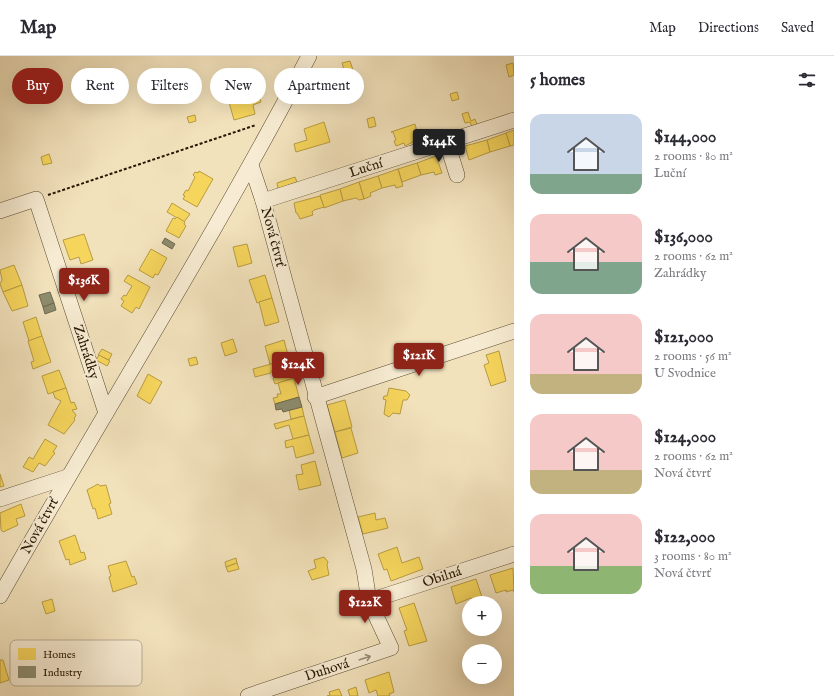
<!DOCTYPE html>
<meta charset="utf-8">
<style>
:root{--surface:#fff;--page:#f2f2f3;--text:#2b2b33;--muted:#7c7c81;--line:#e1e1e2;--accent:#8f2418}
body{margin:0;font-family:"IM FELL English",serif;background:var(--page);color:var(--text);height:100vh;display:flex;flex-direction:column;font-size:15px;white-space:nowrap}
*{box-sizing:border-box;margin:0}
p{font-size:13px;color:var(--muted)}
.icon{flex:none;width:22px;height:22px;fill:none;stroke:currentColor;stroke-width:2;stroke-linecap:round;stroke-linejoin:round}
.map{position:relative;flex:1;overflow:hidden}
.details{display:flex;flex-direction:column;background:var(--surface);width:320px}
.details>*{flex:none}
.guide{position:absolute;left:12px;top:12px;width:380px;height:36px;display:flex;gap:8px}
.buttons{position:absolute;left:462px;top:540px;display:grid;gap:8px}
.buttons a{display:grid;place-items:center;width:40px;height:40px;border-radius:50%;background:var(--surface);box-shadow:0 4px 16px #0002;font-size:20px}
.price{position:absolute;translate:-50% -34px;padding:0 9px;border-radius:4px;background:var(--accent);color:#fff;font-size:13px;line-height:26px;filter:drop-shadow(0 1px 2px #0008)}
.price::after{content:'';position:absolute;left:50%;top:24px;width:12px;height:9px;margin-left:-6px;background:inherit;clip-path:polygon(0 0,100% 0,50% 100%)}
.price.active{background:#222;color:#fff}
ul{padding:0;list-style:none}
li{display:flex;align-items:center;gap:12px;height:100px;padding:0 16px}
li span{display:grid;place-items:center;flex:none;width:112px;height:80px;border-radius:12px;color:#555}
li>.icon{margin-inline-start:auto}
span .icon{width:48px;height:48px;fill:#fffc;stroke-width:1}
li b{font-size:17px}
h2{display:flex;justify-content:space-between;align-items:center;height:48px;padding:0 16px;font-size:17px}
.chip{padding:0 14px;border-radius:18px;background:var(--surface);box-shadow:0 4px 16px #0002;font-size:14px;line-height:36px}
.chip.active{background:var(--accent);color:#fff}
header{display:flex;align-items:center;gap:24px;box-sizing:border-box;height:56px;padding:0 20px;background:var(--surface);border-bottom:1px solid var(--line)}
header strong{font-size:19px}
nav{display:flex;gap:22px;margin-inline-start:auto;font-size:14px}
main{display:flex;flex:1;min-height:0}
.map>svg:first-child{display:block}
.homes{fill:#f6d55c;stroke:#b89c41}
.industry{fill:#8c8c6e;stroke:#6e694e}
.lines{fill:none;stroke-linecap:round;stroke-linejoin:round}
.minor-casing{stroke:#5a4a30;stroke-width:16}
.path{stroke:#271702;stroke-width:2;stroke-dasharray:3 2;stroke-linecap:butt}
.minor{stroke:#f7ecd3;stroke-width:15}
.oneway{stroke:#998c75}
.labels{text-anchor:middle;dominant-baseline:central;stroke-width:4;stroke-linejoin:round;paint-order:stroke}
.street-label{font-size:14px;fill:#271702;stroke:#f7ecd3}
.key{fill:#f7ecd3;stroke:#b9ac94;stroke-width:1}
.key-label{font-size:11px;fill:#271702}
</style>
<header>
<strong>Map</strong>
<nav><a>Map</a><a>Directions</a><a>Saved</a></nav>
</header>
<main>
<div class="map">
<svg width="514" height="640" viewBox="0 0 514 640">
<rect width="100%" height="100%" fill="#f2e2bc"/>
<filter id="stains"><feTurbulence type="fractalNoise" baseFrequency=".005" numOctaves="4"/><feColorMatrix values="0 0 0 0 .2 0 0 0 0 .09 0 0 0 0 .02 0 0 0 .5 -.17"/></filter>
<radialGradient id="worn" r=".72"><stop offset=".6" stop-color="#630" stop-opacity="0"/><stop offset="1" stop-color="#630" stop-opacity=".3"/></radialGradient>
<g class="homes">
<polygon points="350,5 353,14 345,16 342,7"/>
<polygon points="513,7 514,19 509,21 506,9"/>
<polygon points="457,36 459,43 452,45 450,38"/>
<polygon points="258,37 261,46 253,49 255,58 234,64 229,46"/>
<polygon points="468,56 471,65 475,63 477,69 472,71 470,66 465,67 462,58"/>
<polygon points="195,59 196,65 189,67 187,61"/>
<polygon points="374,61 376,70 369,72 367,63"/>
<polygon points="324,66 330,86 296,96 294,88 307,84 304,73"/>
<polygon points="415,68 419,83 405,90 404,87 396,90 394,85 396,84 393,76 391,76"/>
<polygon points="514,74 514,89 510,90 506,77"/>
<polygon points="506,77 510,90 490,96 487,84"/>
<polygon points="487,84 490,96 469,104 465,90"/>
<polygon points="49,98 52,107 43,109 41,101"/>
<polygon points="436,100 442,117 435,119 434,116 421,119 417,107"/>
<polygon points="417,107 421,119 402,126 398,113"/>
<polygon points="398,113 403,130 396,132 395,129 382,132 378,120"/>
<polygon points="199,115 213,123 197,151 183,143 185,140 183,139 186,134 188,135 195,121 193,119 195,116 198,117"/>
<polygon points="378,120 382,132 370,137 371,140 364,143 359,126"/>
<polygon points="295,121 297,126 278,133 277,127"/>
<polygon points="359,126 364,143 359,144 356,142 343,145 340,133"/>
<polygon points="340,133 343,145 324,152 320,139"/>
<polygon points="320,140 324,151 314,154 312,156 313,159 300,163 297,157 296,157 294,147"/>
<polygon points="172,147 190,158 184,166 167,156"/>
<polygon points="177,161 185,166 184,168 186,170 179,182 166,175 173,162 175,163"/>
<polygon points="84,178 93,204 81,208 79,201 70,204 63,184"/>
<polygon points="247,188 252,207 238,211 233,191"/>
<polygon points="151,193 167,202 158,219 155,218 153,222 139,214"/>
<polygon points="14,209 22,229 3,236 0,228 2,224 0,214"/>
<polygon points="128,219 150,231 139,253 136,251 132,257 121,250 124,245 121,243 124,239 126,240 132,230 124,225"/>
<polygon points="265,219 272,242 257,247 249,224"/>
<polygon points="22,229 28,250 12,255 3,236"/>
<polygon points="272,242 279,266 265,270 259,246"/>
<polygon points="36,261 42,280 29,285 23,266"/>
<polygon points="42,280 51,306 33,313 31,306 34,305 28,285"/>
<polygon points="233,283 237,296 225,300 221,287"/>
<polygon points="284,284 289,303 270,308 265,290"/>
<polygon points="102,293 112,298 109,304 98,299"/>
<polygon points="499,295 506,325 491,330 484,309 489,307 486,299"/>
<polygon points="99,299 110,305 107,310 96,304"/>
<polygon points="196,301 198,308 190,310 188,303"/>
<polygon points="289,303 294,322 275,328 273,322 276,321 274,314 271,315 271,317 255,321 253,313"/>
<polygon points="59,314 66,332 48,338 42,320"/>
<polygon points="148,318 162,326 150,348 137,340"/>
<polygon points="294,322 299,341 275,348 273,342 278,341 277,338 281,338 278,327"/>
<polygon points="66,332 71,347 74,346 77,353 72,354 76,359 74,363 75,364 64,378 48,369 61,345 55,342 53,336"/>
<polygon points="389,332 406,335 410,339 407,344 403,344 400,358 393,357 389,361 384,358 386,344 383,343 384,340 387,340"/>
<polygon points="345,344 352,371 335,376 327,349"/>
<polygon points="302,351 304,360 291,363 289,354"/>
<polygon points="304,360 309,379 293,383 289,369 276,373 274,368"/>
<polygon points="351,372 358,397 342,402 335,376"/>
<polygon points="309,379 314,397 296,402 293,390 286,392 285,385"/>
<polygon points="45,383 57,390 53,396 55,397 45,410 39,407 33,416 23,411 29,401 33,403"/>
<polygon points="315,405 321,429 299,434 296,419 303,418 301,409"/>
<polygon points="0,418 4,430 0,431"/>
<polygon points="98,428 100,430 106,429 111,447 109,448 112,458 98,463 95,452 93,453 87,434"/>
<polygon points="21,448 25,460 16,463 18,469 3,476 1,474 0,457"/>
<polygon points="375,457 376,464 385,462 388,472 363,478 358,461"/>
<polygon points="75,479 81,497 84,496 86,503 70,509 69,503 66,504 59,485"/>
<polygon points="397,491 402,507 419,501 423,513 391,525 387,513 384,514 378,498"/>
<polygon points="324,501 328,506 327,509 329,519 312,524 308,515 316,512 314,504"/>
<polygon points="236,502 237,507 226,511 225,506"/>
<polygon points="126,505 132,521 134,520 137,528 113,536 109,521 111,520 108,510"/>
<polygon points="237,507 239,513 228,516 226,511"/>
<polygon points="513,512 514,536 513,534 506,536 506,534 496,537 490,519"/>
<polygon points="476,523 484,547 473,547 471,542 456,548 451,531"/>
<polygon points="52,543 55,555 46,558 42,546"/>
<polygon points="414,547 427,585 409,590 404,575 407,574 399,552"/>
<polygon points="0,604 3,604 9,624 0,627"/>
<polygon points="389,616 394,636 389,638 390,640 378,640 376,634 369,637 365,624"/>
<polygon points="356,631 358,640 350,640 348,634"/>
<polygon points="339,633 342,640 327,640 330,639 329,636"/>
</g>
<g class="industry">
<polygon points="165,182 175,188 172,193 162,187"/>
<polygon points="50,236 54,247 43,251 39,239"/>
<polygon points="54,247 56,254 45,258 43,251"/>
<polygon points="299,341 302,351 283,356 282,353 276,354 275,348"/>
</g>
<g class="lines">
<g class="minor-casing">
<g id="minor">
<polyline points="447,87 457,119"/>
<polyline points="263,145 514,64"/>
<polyline points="0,155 36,143 106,357"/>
<polyline points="315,341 514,275"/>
<polyline points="0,443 67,421"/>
<path d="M0 540C102 359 213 184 309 0"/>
<polyline points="369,545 514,498"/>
<polyline points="248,640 391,592 369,545 364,513 263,145 251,109"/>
</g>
</g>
<polyline class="path" points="48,139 256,69"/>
<use href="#minor" class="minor"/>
</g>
<defs><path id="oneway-shaft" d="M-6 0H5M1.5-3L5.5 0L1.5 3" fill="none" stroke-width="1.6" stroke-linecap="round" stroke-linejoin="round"/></defs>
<use class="oneway" href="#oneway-shaft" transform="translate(365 602) rotate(-18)"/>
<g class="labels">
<g class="street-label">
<text transform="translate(366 112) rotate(-18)">Luční</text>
<text transform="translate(273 181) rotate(75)">Nová čtvrť</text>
<text transform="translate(86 296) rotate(72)">Zahrádky</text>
<text transform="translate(40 470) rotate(-61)">Nová čtvrť</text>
<text transform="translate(442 521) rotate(-18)">Obilná</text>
<text transform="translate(327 614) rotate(-18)">Duhová</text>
</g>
</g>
<rect x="10" y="584" width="132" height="46" rx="6" class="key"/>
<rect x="18" y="592" width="18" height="12" fill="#f6d55c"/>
<rect x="18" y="610" width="18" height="12" fill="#8c8c6e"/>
<g class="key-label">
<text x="43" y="602">Homes</text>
<text x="43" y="620">Industry</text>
</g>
<rect width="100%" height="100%" filter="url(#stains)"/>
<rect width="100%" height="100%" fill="url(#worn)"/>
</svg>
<div class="buttons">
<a>+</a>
<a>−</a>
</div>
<b class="price active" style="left:439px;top:107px">$144K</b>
<b class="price" style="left:84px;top:246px">$136K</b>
<b class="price" style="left:419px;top:321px">$121K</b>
<b class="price" style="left:298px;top:330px">$124K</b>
<b class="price" style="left:365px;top:568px">$122K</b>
<div class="guide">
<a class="chip active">Buy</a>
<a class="chip">Rent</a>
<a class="chip">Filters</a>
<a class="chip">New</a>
<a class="chip">Apartment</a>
</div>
</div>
<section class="details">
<h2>5 homes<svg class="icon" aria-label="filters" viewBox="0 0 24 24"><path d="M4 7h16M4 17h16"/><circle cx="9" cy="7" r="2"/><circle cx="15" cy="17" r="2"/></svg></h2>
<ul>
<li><span style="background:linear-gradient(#c9d6e8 75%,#7fa58c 0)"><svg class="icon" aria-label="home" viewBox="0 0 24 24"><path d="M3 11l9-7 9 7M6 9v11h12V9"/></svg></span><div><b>$144,000</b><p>2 rooms · 80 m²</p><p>Luční</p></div></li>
<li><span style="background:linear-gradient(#f6c9c9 60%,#7fa58c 0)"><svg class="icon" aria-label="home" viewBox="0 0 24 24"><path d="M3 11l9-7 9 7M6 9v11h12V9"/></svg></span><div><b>$136,000</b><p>2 rooms · 62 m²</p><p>Zahrádky</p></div></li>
<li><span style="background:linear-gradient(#f6c9c9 75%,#c2b280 0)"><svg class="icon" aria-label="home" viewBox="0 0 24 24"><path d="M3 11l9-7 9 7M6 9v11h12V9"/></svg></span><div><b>$121,000</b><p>2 rooms · 56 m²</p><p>U Svodnice</p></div></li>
<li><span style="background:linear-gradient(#f6c9c9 70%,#c2b280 0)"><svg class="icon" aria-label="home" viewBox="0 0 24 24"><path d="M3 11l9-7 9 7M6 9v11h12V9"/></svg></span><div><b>$124,000</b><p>2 rooms · 62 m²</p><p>Nová čtvrť</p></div></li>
<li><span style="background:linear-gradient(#f6c9c9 65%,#8fb573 0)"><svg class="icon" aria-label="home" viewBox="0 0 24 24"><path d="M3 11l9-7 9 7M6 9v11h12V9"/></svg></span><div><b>$122,000</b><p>3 rooms · 80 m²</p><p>Nová čtvrť</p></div></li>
</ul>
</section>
</main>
